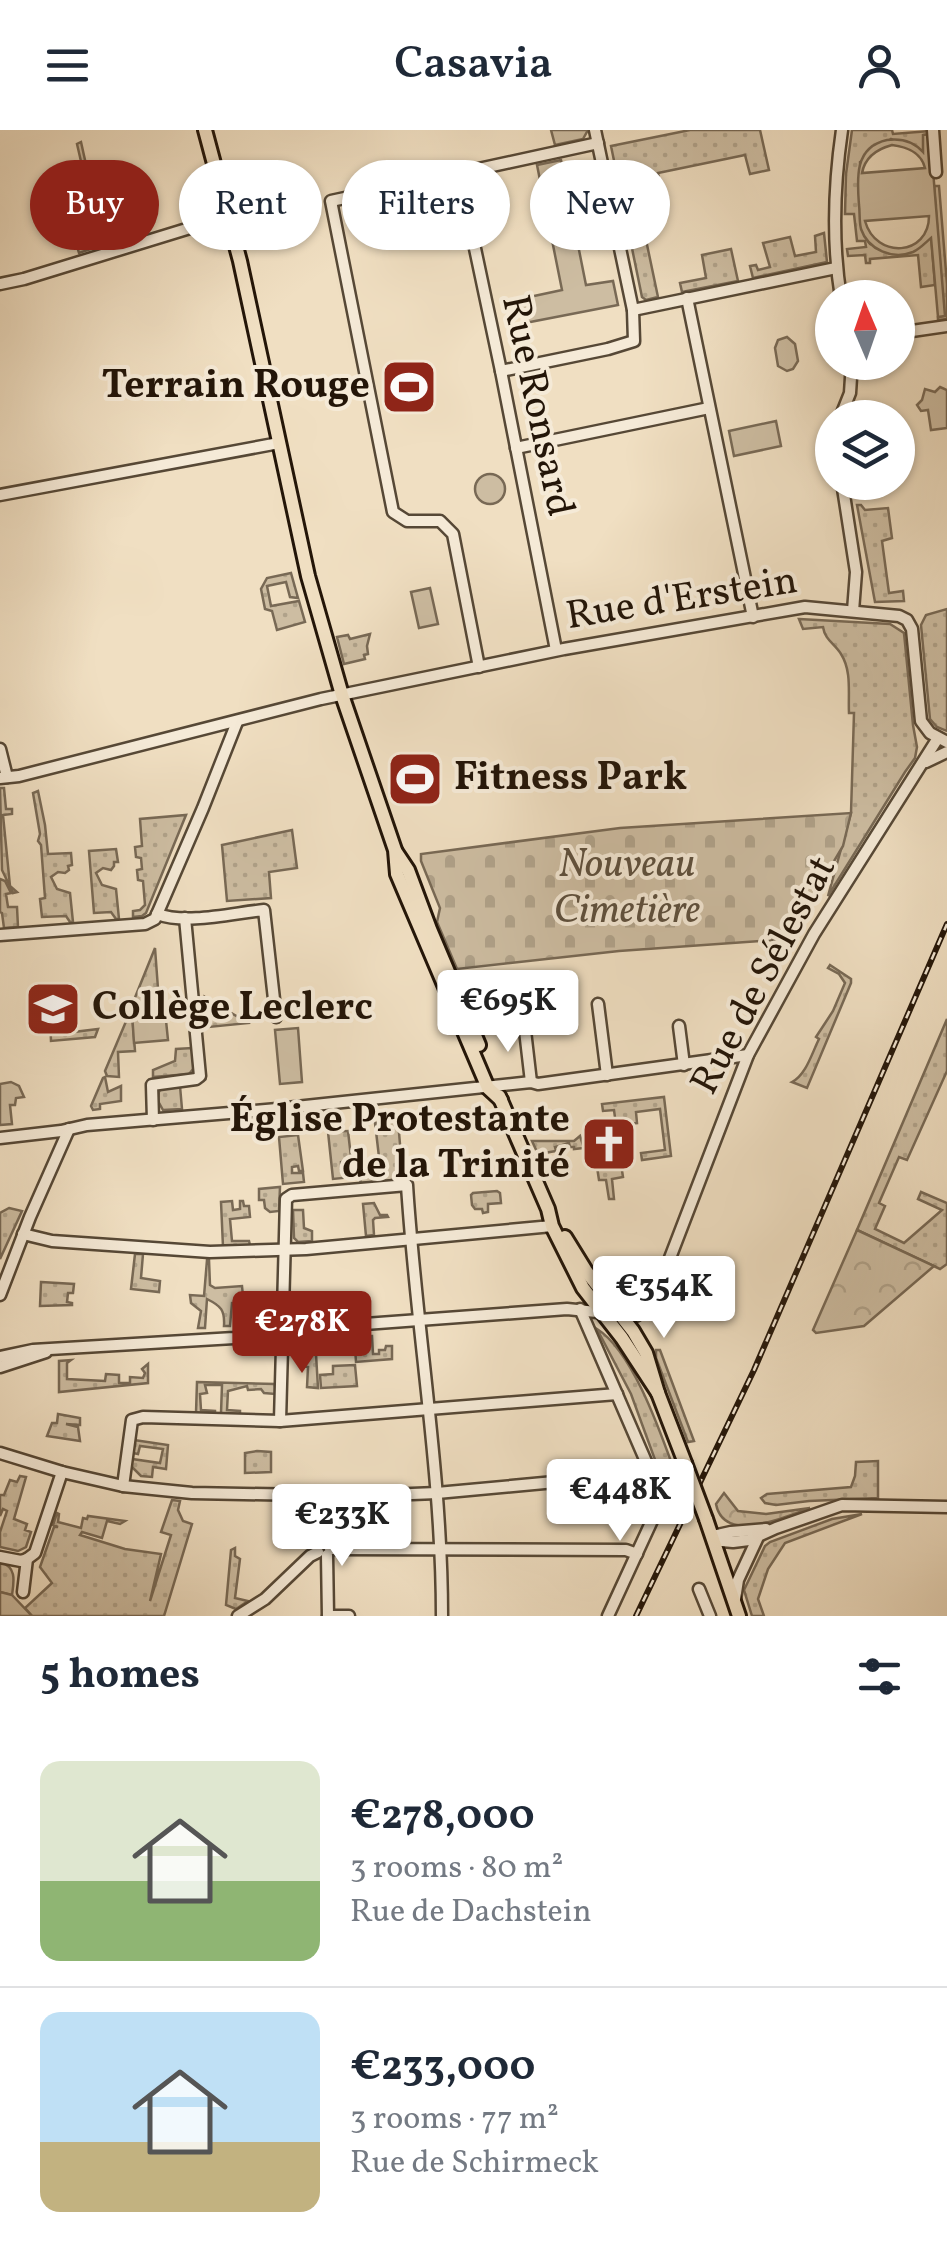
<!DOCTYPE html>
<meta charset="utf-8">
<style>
:root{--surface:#fff;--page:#f2f2f3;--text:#1f2937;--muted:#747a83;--line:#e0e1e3;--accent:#8f2418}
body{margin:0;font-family:Vollkorn,serif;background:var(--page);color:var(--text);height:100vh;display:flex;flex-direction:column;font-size:38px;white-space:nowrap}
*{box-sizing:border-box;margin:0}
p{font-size:32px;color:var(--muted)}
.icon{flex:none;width:55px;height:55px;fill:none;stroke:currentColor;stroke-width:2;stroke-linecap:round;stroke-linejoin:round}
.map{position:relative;height:1486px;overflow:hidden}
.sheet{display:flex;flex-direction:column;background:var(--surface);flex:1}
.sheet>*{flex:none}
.top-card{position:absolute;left:30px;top:30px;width:888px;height:90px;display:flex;gap:20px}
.needle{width:65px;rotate:358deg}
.fabs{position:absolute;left:815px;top:150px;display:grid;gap:20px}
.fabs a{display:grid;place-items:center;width:100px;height:100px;border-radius:50%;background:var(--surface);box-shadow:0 2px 8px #0004;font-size:50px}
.price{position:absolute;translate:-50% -85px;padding:0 22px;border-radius:10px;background:#fff;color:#222;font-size:32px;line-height:65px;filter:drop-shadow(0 2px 5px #0008)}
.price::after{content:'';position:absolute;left:50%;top:60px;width:30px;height:22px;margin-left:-15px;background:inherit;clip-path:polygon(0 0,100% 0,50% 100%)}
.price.on{background:var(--accent);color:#fff}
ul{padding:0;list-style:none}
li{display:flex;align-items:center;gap:30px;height:250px;padding:0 40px}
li+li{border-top:2px solid var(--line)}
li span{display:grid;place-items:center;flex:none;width:280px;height:200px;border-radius:20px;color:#555}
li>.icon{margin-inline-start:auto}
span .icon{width:120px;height:120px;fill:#fffc;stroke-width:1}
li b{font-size:42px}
h2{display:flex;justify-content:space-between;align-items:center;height:120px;padding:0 40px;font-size:42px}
.chip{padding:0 35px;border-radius:45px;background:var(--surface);box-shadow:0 2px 8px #0004;font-size:35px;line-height:90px}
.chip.on{background:var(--accent);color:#fff}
header{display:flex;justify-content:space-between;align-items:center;height:130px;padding:0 40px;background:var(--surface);font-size:45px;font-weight:600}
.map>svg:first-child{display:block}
.grass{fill:url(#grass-dots);stroke:#786955;stroke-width:2.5}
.forest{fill:url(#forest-crowns);stroke:#786955;stroke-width:2.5}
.cemetery{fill:url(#cemetery-stones);stroke:#786955;stroke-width:2.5}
.park{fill:#cdbda2;stroke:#786955;stroke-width:2.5;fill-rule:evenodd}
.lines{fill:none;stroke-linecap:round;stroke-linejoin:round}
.minor-casing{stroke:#564836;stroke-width:15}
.major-casing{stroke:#231508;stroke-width:18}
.minor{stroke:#f5ead7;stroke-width:10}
.major{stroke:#f0dfc2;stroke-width:12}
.rail-casing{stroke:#231508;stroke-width:6}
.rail{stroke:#f5ead7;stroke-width:2.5;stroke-dasharray:8;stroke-linecap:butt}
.major-bridge-casing{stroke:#231508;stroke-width:18;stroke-linecap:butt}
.major-bridge{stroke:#f0dfc2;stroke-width:12}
.labels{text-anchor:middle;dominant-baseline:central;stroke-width:8;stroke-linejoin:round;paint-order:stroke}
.poi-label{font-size:40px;font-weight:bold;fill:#231508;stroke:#f5ead7;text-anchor:end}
.street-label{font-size:40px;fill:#231508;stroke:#f5ead7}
.park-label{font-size:40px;font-style:italic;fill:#5e503e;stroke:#f5ead7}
</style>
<header><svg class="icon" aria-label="menu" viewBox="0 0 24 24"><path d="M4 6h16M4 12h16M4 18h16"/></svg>Casavia<svg class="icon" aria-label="person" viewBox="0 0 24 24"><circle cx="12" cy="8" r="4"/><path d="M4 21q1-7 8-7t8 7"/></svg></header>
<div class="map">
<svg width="947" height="1486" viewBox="0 0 947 1486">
<defs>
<pattern id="grass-dots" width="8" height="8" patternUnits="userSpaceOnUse" patternTransform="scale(2.5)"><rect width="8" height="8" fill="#cdbda2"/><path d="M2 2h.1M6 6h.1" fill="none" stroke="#b0a28a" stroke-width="1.8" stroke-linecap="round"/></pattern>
<pattern id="forest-crowns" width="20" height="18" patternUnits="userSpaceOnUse" patternTransform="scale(2.5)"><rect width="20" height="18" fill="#cdbda2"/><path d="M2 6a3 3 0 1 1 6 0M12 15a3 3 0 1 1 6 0" fill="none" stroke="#b0a28a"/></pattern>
<pattern id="cemetery-stones" width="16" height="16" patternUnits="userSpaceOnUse" patternTransform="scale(2.5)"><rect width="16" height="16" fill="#cdbda2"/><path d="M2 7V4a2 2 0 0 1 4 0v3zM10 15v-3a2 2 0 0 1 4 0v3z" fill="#b0a28a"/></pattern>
</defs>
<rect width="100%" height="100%" fill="#f0dfc2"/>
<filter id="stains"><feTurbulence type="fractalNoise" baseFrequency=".002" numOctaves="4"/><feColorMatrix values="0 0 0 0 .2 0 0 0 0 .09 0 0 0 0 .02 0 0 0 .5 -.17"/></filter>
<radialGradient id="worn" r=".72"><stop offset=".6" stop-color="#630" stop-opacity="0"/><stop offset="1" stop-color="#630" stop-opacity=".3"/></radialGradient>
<g class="grass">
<polygon points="690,0 760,0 769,40 750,44 745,25 658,43 661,62 637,67 658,167 646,170 642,167 611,16"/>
<polygon points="852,0 892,0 893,4 930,1 924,24 891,9 860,32 862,100 870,114 901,125 931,105 935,155 921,157 918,125 870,129 870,133 866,133 865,125 848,126 847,119 866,117 865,111 857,111 854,84 845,84 846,44"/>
<polygon points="81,12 91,57 71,62 67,44 83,40 77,14"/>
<polygon points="934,56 939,56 947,154 947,189 938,190 938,187 944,186"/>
<polygon points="95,93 100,116 79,123 72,100"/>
<polygon points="824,103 827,132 753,148 750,136 756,135 758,140 770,137 763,113 790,107 795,126 816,122 815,106"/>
<polygon points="731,119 738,151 682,162 680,153 706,148 702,125"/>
<polygon points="857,375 861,375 865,380 888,378 892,408 882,411 889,463 903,461 904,471 875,472"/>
<polygon points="291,443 298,468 290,467 286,452 267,456 271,476 299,471 305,492 277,500 272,481 265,479 261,459 267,448"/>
<polygon points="947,479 947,601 937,597 930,589 921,495 926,485"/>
<path d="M799 489 890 494 904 503 913 595 917 617 915 628 905 642 828 766 851 683 854 583H849C848 564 852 541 841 524 834 513 825 510 823 497L803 499Z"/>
<polygon points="370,504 367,516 368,524 364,525 365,529 344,534 337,507 348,505 350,509"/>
<polygon points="0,658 4,658 6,679 12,679 12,684 3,685 10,756 17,762 13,763 2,740"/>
<polygon points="38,661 45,695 48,724 71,723 72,735 68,736 69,740 65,743 58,742 51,747 57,759 70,763 73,792 70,792 66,786 42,787 40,769 45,768 41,715 38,711 40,704 33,663"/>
<polygon points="186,685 146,783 142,786 133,787 133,781 140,780 145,775 143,751 138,750 137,740 142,739 141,728 136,727 135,717 142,716 140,689"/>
<polygon points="292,700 297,738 269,742 271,768 227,771 222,715"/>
<polygon points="116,719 118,732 114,732 114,736 111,740 103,738 96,743 102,755 116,759 119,789 116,789 111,782 94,783 89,721"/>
<polygon points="0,749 5,751 11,763 6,764 8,777 17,777 18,797 4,798 2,783 0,782"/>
<polygon points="155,818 159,872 136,874 134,870"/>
<path d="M830 835 851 849V853L807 958 792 952C806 945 812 923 819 909L816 907 833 881 845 853 839 844 828 838Z"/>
<polygon points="205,867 238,887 239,890 248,888 249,893 209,897"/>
<polygon points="130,882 132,882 135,921 118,922 119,947 107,946 105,941"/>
<polygon points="63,885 65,903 98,899 95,907 51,911 50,886"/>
<polygon points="947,889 947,941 907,1030 899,1027 879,1073 885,1076 875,1099 904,1113 942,1080 918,1069 921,1062 947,1073 947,1134 940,1139 857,1100"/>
<polygon points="192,918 194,938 189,944 153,947 153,940 175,931 176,919"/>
<polygon points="105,947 108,962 121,956 121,971 100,974 100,979 93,980 91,976 103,948"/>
<polygon points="180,956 182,979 163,980 158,971 159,961 164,958"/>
<polygon points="664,967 671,1026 642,1030 641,1023 665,1020 660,979 636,982 637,993 616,995 614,980 603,981 602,974"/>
<polygon points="398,991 403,1049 361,1053 359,1047 381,1044 375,993"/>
<polygon points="348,1001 352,1036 348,1037 348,1031 341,1032 341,1039 352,1038 353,1047 333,1049 328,1002"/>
<polygon points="298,1005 303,1041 299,1041 298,1036 292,1037 292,1043 303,1043 304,1052 283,1054 279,1007"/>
<polygon points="580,1006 584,1018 574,1019 574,1017 570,1017 569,1013 555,1017 556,1021 538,1024 532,1011 574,1011"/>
<polygon points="621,1034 623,1047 612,1049 614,1069 609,1069 606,1050 599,1050 597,1037"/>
<polygon points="280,1057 279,1081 270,1082 265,1078 264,1070 259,1070 259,1059"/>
<polygon points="497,1061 500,1063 501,1073 488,1074 488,1082 483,1083 482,1079 475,1079 472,1075 471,1065 473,1063"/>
<polygon points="232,1071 233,1080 240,1079 240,1071 243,1071 244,1076 249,1076 250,1087 230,1089 232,1111 249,1111 250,1115 223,1117 221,1072"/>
<polygon points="374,1073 380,1085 387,1085 388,1087 375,1088 373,1090 374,1105 366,1106 363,1074"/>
<polygon points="9,1078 22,1081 0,1129 0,1083"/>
<polygon points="293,1080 303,1080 304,1098 312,1101 312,1111 298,1112 294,1108"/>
<polygon points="135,1124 143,1124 141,1148 160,1151 159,1162 131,1159"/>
<path d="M207 1130H209L210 1155 215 1158 242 1156 243 1166 251 1165V1188L248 1186 246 1174 232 1173 230 1196H224C225 1180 221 1176 207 1169L205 1198H198L201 1181 191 1173 190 1165 204 1166Z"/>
<polygon points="41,1152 74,1154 73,1163 68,1163 67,1172 72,1173 72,1175 40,1176"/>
<path d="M597 1199C634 1222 662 1307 677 1348L669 1368 631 1264Z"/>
<polygon points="368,1206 372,1206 373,1224 379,1224 379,1220 385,1220 386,1216 392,1216 392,1229 356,1232 355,1218 368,1217"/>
<polygon points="656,1220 660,1220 694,1311 688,1312 656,1228"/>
<polygon points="303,1224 316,1224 318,1258 307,1257 308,1237 301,1236"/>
<polygon points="71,1230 67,1233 67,1249 105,1251 106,1244 119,1245 119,1253 130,1253 130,1247 143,1248 145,1243 142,1239 148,1234 148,1253 59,1262 59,1231"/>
<polygon points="355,1235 357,1256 321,1258 320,1245 333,1244 333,1236"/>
<polygon points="197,1252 275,1254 275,1264 264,1263 261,1259 248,1260 247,1256 228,1261 227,1280 240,1281 240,1284 221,1283 222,1255 205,1255 207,1263 200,1264 201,1280 215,1281 215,1283 196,1283"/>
<polygon points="58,1284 80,1288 80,1295 66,1294 78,1297 80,1311 47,1306 52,1293 57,1293"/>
<polygon points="134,1310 168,1315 166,1339 153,1337 152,1347 141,1346 131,1336 132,1329 160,1333 163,1319 140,1316 138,1324 133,1323"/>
<polygon points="257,1321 271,1322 271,1342 245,1343 245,1323"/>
<polygon points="878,1331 878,1368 809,1371 776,1375 765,1373 761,1368 767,1364 851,1357 855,1346 856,1332"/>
<polygon points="20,1346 26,1347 14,1389 27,1394 25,1400 31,1402 26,1417 18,1421 0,1417 0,1402 7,1381 3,1379 0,1386 0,1365 4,1365 10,1350 17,1352"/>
<polygon points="172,1370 180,1371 178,1380 183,1391 192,1394 164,1486 32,1486 25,1478 52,1453 40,1437 54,1397 58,1397 53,1395 57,1383 59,1384 58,1392 81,1398 83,1388 87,1389 88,1386 125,1391 120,1394 107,1391 102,1408 82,1402 80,1405 125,1419 161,1424 150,1471 171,1405 161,1402"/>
<polygon points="862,1384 785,1413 768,1439 758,1469 764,1486 752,1486 744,1460 765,1416 770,1412 832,1389"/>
<polygon points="235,1418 235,1426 240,1429 235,1468 248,1471 236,1479 226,1475 231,1420"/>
<path d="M0 1432C17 1437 14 1451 12 1465L0 1462Z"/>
</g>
<g class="forest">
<polygon points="857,1100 934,1136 864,1196 816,1203 813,1200"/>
<path d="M724 1363 738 1381 766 1384 810 1378C785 1387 724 1415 716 1374Z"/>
</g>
<g class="cemetery">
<polygon points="851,683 843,716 788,809 619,821 457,839 437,792 440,778 421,731 421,724 620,698"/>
<polygon points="0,1462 12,1465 32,1486 0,1486"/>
</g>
<g class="park">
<polygon points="551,0 588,0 583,9 555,15"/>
<path d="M930 4 945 186 938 187 931 108C926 112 920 119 913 122 893 130 868 120 861 99 859 91 860 82 859 75 857 49 854 17 887 10 901 8 914 12 923 22V5ZM892 15C907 17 921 22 925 38L862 43C865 27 877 19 892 15ZM929 86C929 126 876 130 865 91Z"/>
<polygon points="561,30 586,155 613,151 618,175 525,193 520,169 562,160 537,35"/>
<polygon points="787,207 795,214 798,231 793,239 787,241 778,236 775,218 778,210"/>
<polygon points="425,243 429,265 393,272 389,250"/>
<polygon points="940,257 947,260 947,298 931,300 928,280 921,281 917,275 922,270 925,259 935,262"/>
<polygon points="776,291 781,316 734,326 729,301"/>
<circle cx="490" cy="359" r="15"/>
<polygon points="430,458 438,494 419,498 411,462"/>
<polygon points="164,871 168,910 134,913 132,883 136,874"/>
<polygon points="298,898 302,952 280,954 275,900"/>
<polygon points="11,952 19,956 24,967 16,968 15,975 10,975 12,994 0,995 0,954"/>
</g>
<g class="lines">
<g class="minor-casing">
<g id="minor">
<polyline points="933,0 936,42"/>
<polyline points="459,43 501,241 556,520"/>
<polyline points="0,154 24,149 229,86"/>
<polyline points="687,168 753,487"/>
<path d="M841 168C832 112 834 55 842 0"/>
<polyline points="633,180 836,138"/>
<polyline points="898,203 947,196"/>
<polyline points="501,241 608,219 634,211 633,180 595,0"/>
<polyline points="840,288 850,263 852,232"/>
<polyline points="516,318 709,278"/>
<polyline points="842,352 856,442 853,481"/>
<polyline points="0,365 279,313"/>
<polyline points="479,537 453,404 440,391 407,391 393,382 331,71 598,13"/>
<polyline points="0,619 7,647"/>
<polyline points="926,632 947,622"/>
<polyline points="0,648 19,646 321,569 564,519 805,477 899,486 907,490 912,499 921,591 930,603 947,612"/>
<path d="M157 784C187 795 233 783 264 780L276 887"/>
<polyline points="0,805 145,794 155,789 203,678 237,592"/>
<polyline points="598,874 607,945"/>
<polyline points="524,892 531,952"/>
<polyline points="679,896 684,935"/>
<polyline points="153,990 152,955 196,949 200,946 185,788"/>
<polyline points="0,1008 61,1001 87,995 277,979 531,952 538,954 748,925"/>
<polyline points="23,1104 52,1111 210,1122 306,1119 552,1096"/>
<polyline points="0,1165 30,1087 69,999"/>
<polyline points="580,1179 660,1364 661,1371 608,1486"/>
<path d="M0 1227 33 1220 234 1208 284 1200 567 1179 636 1186C644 1181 650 1176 655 1167L748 925 814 804 938 608"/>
<polyline points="0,1237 46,1222"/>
<path d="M280 1291 286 1069 292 1065 407 1055C416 1199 442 1342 442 1486"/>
<polyline points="0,1323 62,1342 123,1356 192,1363 362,1366 437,1363 651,1343"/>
<polyline points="123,1356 132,1290 143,1287 280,1291 617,1264"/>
<polyline points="713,1406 722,1411 733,1412 749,1410 776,1398 842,1375 947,1377"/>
<polyline points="713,1406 731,1402 766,1399"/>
<path d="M326 1413C336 1395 358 1387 362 1366"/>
<polyline points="330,1419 626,1420 637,1424"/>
<polyline points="327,1425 328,1486"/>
<polyline points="0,1427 21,1431 27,1429"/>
<polyline points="699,1459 710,1486"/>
<polyline points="23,1462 27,1429 35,1423 62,1342"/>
<polyline points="735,1469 738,1450 758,1407"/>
<polyline points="238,1486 265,1469 310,1426 318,1422"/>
<polyline points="328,1486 349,1486"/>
</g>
</g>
<g class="major-casing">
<g id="major">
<polyline points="205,0 240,131 308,446 342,565 395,720 397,744 488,958 501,970"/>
<polyline points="396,722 408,740 430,799 479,915"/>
<polyline points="499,966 548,1079 552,1096 583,1158 622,1208 658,1263"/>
<polyline points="565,1107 586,1141 633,1201 646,1223 658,1263 685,1333"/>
<polyline points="706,1389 739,1486"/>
</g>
</g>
<use href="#minor" class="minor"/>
<use href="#major" class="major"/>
<g class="rail-casing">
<polyline id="rail" points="636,1486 754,1240 947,794"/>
</g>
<use href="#rail" class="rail"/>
<g class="major-bridge-casing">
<polyline id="major-bridge" points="685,1333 706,1389"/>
</g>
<use href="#major-bridge" class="major-bridge"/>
</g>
<defs>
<g id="stadium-square" transform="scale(2.875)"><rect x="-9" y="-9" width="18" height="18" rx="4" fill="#8f2418" stroke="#f5ead7"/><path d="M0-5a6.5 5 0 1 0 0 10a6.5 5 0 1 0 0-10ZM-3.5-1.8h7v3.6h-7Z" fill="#fff"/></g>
<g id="school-square" transform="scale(2.875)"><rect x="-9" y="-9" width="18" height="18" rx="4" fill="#8f2418" stroke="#f5ead7"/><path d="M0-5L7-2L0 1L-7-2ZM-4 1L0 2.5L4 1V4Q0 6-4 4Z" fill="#fff"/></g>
<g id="church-square" transform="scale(2.875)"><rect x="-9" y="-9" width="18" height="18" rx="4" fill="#8f2418" stroke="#f5ead7"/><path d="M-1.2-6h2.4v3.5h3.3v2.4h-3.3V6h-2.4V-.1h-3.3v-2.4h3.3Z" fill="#fff"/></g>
</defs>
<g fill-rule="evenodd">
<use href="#stadium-square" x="409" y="257"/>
<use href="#stadium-square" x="415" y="649"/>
<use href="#school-square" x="53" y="879"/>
<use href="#church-square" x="609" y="1014"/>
</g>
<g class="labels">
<g class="poi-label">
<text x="370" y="257">Terrain Rouge</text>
<text x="454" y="649" text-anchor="start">Fitness Park</text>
<text x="92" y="879" text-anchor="start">Collège Leclerc</text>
<text x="570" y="991">Église Protestante<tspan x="570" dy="46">de la Trinité</tspan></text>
</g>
<g class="street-label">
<text transform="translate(536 276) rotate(78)">Rue Ronsard</text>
<text transform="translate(682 470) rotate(-9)">Rue d'Erstein</text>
<text transform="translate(765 846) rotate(-62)">Rue de Sélestat</text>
</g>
<g class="park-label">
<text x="627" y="736">Nouveau<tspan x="627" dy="46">Cimetière</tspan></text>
</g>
</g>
<rect width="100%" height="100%" filter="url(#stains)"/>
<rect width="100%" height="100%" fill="url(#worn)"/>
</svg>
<div class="fabs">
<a><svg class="needle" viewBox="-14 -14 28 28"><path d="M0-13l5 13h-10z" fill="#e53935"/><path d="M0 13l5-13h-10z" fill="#747a83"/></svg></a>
<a><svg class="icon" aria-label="layers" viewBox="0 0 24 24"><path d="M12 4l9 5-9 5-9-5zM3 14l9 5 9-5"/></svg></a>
</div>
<b class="price" style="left:508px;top:925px">€695K</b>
<b class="price" style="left:664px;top:1211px">€354K</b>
<b class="price on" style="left:302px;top:1246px">€278K</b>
<b class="price" style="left:620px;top:1414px">€448K</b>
<b class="price" style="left:342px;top:1439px">€233K</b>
<div class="top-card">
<a class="chip on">Buy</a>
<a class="chip">Rent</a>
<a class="chip">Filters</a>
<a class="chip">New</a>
</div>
</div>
<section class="sheet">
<h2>5 homes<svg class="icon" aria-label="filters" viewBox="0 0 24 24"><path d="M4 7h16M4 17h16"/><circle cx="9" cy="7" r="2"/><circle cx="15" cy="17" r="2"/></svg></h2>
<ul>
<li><span style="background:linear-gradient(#dfe7d0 60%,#8fb573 0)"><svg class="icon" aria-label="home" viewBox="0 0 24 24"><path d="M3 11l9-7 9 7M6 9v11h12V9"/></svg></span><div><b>€278,000</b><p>3 rooms · 80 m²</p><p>Rue de Dachstein</p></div></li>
<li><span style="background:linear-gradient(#bfe0f5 65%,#c2b280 0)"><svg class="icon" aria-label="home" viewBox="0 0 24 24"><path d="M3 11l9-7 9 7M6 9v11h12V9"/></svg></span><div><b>€233,000</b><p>3 rooms · 77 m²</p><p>Rue de Schirmeck</p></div></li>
</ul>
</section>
